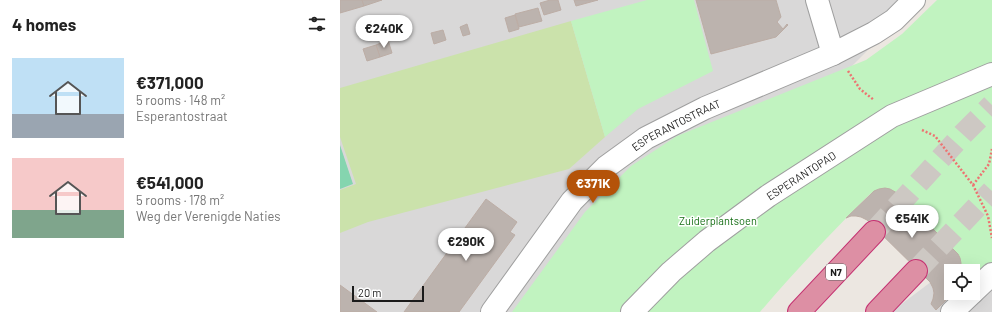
<!DOCTYPE html>
<meta charset="utf-8">
<style>
:root{--surface:#fff;--page:#f6f6f6;--text:#222;--muted:#767676;--accent:#b45309}
body{margin:0;font-family:Barlow,sans-serif;background:var(--page);color:var(--text);height:100vh;display:flex;flex-direction:column;font-size:15px;white-space:nowrap}
*{box-sizing:border-box;margin:0}
p{font-size:13px;color:var(--muted)}
.icon{flex:none;width:22px;height:22px;fill:none;stroke:currentColor;stroke-width:2;stroke-linecap:round;stroke-linejoin:round}
.map{position:relative;flex:1;overflow:hidden}
.details{display:flex;flex-direction:column;background:var(--surface);width:340px}
.details>*{flex:none}
.controls{position:absolute;left:604px;top:264px;display:grid;gap:8px}
.controls a{display:grid;place-items:center;width:36px;height:36px;border-radius:0px;background:var(--surface);box-shadow:0 4px 16px #0002;font-size:20px}
.scale{position:absolute;left:12px;bottom:10px;width:72px;box-sizing:border-box;padding-left:4px;border:2px solid #1b1b1b;border-top:0;font-size:11px;line-height:14px;white-space:nowrap;color:#1b1b1b;-webkit-text-stroke:3px #fff;paint-order:stroke}
.price{position:absolute;translate:-50% -34px;padding:0 9px;border-radius:14px;background:#fff;color:#222;font-size:13px;line-height:26px;filter:drop-shadow(0 1px 2px #0008)}
.price::after{content:'';position:absolute;left:50%;top:24px;width:12px;height:9px;margin-left:-6px;background:inherit;clip-path:polygon(0 0,100% 0,50% 100%)}
.price.active{background:var(--accent);color:#fff}
ul{padding:0;list-style:none}
li{display:flex;align-items:center;gap:12px;height:100px;padding:0 12px}
li span{display:grid;place-items:center;flex:none;width:112px;height:80px;border-radius:0px;color:#555}
li>.icon{margin-inline-start:auto}
span .icon{width:48px;height:48px;fill:#fffc;stroke-width:1}
li b{font-size:17px}
h2{display:flex;justify-content:space-between;align-items:center;height:48px;padding:0 12px;font-size:17px}
main{display:flex;flex:1;min-height:0}
.map>svg:first-child{display:block}
.residential{fill:#d9d8d8;fill-rule:evenodd}
.grass{fill:#cbe2ab}
.park{fill:#c1f3c0}
.pitch{fill:#85d5af}
.building{fill:#bcb3ae;stroke:#bcada5}
.lines{fill:none;stroke-linecap:round;stroke-linejoin:round}
.highway-tunnel{stroke:#cdc8c3;stroke-width:22;stroke-dasharray:22 11;stroke-linecap:butt}
.minor-casing{stroke:#9f9f9f;stroke-width:24}
.highway-casing{stroke:#c53272;stroke-width:24}
.path{stroke:#ed7371;stroke-width:2.5;stroke-dasharray:2 2;stroke-linecap:butt}
.minor{stroke:#fff;stroke-width:22}
.highway{stroke:#dd8fa4;stroke-width:22}
.labels{text-anchor:middle;dominant-baseline:central;stroke-width:3;stroke-linejoin:round;paint-order:stroke}
.shield{fill:#fff;stroke:#5f5f5f;stroke-width:1}
.shield-label{font-size:10px;font-weight:bold;fill:#1b1b1b}
.street-label{font-size:11px;fill:#1b1b1b;stroke:#fff}
.park-label{font-size:11px;fill:#156e14;stroke:#fff}
</style>
<main>
<section class="details">
<h2>4 homes<svg class="icon" aria-label="filters" viewBox="0 0 24 24"><path d="M4 7h16M4 17h16"/><circle cx="9" cy="7" r="2"/><circle cx="15" cy="17" r="2"/></svg></h2>
<ul>
<li><span style="background:linear-gradient(#bfe0f5 70%,#9aa5b1 0)"><svg class="icon" aria-label="home" viewBox="0 0 24 24"><path d="M3 11l9-7 9 7M6 9v11h12V9"/></svg></span><div><b>€371,000</b><p>5 rooms · 148 m²</p><p>Esperantostraat</p></div></li>
<li><span style="background:linear-gradient(#f6c9c9 65%,#7fa58c 0)"><svg class="icon" aria-label="home" viewBox="0 0 24 24"><path d="M3 11l9-7 9 7M6 9v11h12V9"/></svg></span><div><b>€541,000</b><p>5 rooms · 178 m²</p><p>Weg der Verenigde Naties</p></div></li>
</ul>
</section>
<div class="map">
<svg width="652" height="312" viewBox="0 0 652 312">
<rect width="100%" height="100%" fill="#ece7e1"/>
<g class="residential">
<polygon points="0,0 578,0 502,76 187,312 0,312"/>
<path d="M652 236V312H551ZM611 271H633V293H611Z"/>
</g>
<polygon class="grass" points="231,21 265,137 229,169 28,222 0,233 0,190 16,184 0,137 0,88"/>
<g class="park">
<polygon points="307,0 354,0 373,71 298,109 265,137 231,21"/>
<path d="M597 0H652V265L633 285V271H620L621 263 618 254 557 193C547 188 539 187 530 194 492 232 455 271 420 312H172L245 212 291 166 337 136 526 60 562 34Z"/>
</g>
<polygon class="pitch" points="0,145 13,184 0,189"/>
<g class="building">
<polygon points="0,0 22,0 24,6 0,13"/>
<polygon points="22,0 42,0 24,6"/>
<polygon points="210,0 218,0 221,10 204,15 200,3"/>
<polygon points="234,0 258,0 236,6"/>
<polygon points="356,0 436,0 441,17 437,22 443,29 447,24 448,25 436,37 371,54"/>
<polygon points="198,8 202,21 179,27 175,14"/>
<polygon points="175,15 179,29 169,32 165,18"/>
<polygon points="127,24 130,34 123,36 120,27"/>
<polygon points="103,30 106,40 94,44 91,33"/>
<polygon points="48,40 52,53 40,57 36,45"/>
<polygon points="36,45 40,57 27,61 23,49"/>
<polygon points="545,188 550,189 557,193 618,254 620,258 621,263 620,271 611,271 611,284 608,287 611,290 611,293 613,293 596,310 591,304 593,299 594,293 593,288 590,282 527,220 521,217 516,216 511,216 506,218 534,191 539,189"/>
<polygon points="146,199 177,222 170,232 175,235 119,312 64,312"/>
<polygon points="0,285 37,312 0,312"/>
</g>
<g class="lines">
<g class="highway-tunnel">
<polyline points="534,232 623,134 652,105"/>
<polyline points="576,271 652,191"/>
</g>
<g class="minor-casing">
<g id="minor">
<polyline points="477,0 493,54"/>
<polyline points="633,292 652,274"/>
<path id="s1" d="M152 312 232 201 266 167 306 138 365 108 493 54 534 33 554 20 574 0"/>
<path id="s2" d="M292 312 331 272 367 241 428 196 552 116 652 74"/>
<polyline points="612,312 632,293"/>
</g>
</g>
<g class="highway-casing">
<g id="highway">
<polyline points="459,312 534,232"/>
<polyline points="537,312 576,271"/>
</g>
</g>
<g class="path">
<polyline points="508,71 520,89 534,100"/>
<polyline points="582,130 595,136 633,185 648,216 652,238"/>
<polyline points="633,185 649,164 652,149"/>
</g>
<use href="#minor" class="minor"/>
<use href="#highway" class="highway"/>
</g>
<g class="labels">
<rect class="shield" x="486" y="264" width="20" height="16" rx="3"/>
<g class="shield-label">
<text x="496" y="272">N7</text>
</g>
<g class="street-label">
<text stroke="none"><textPath href="#s1" startOffset="267">ESPERANTOSTRAAT</textPath></text>
<text stroke="none"><textPath href="#s2" startOffset="218">ESPERANTOPAD</textPath></text>
</g>
<g class="park-label">
<text x="378" y="220">Zuiderplantsoen</text>
</g>
</g>
</svg>
<div class="controls">
<a><svg class="icon" aria-label="locate" viewBox="0 0 24 24"><circle cx="12" cy="12" r="6"/><path d="M12 2v4M12 18v4M2 12h4M18 12h4"/></svg></a>
</div>
<div class="scale">20 m</div>
<b class="price" style="left:44px;top:49px">€240K</b>
<b class="price active" style="left:253px;top:204px">€371K</b>
<b class="price" style="left:572px;top:239px">€541K</b>
<b class="price" style="left:126px;top:262px">€290K</b>
</div>
</main>
